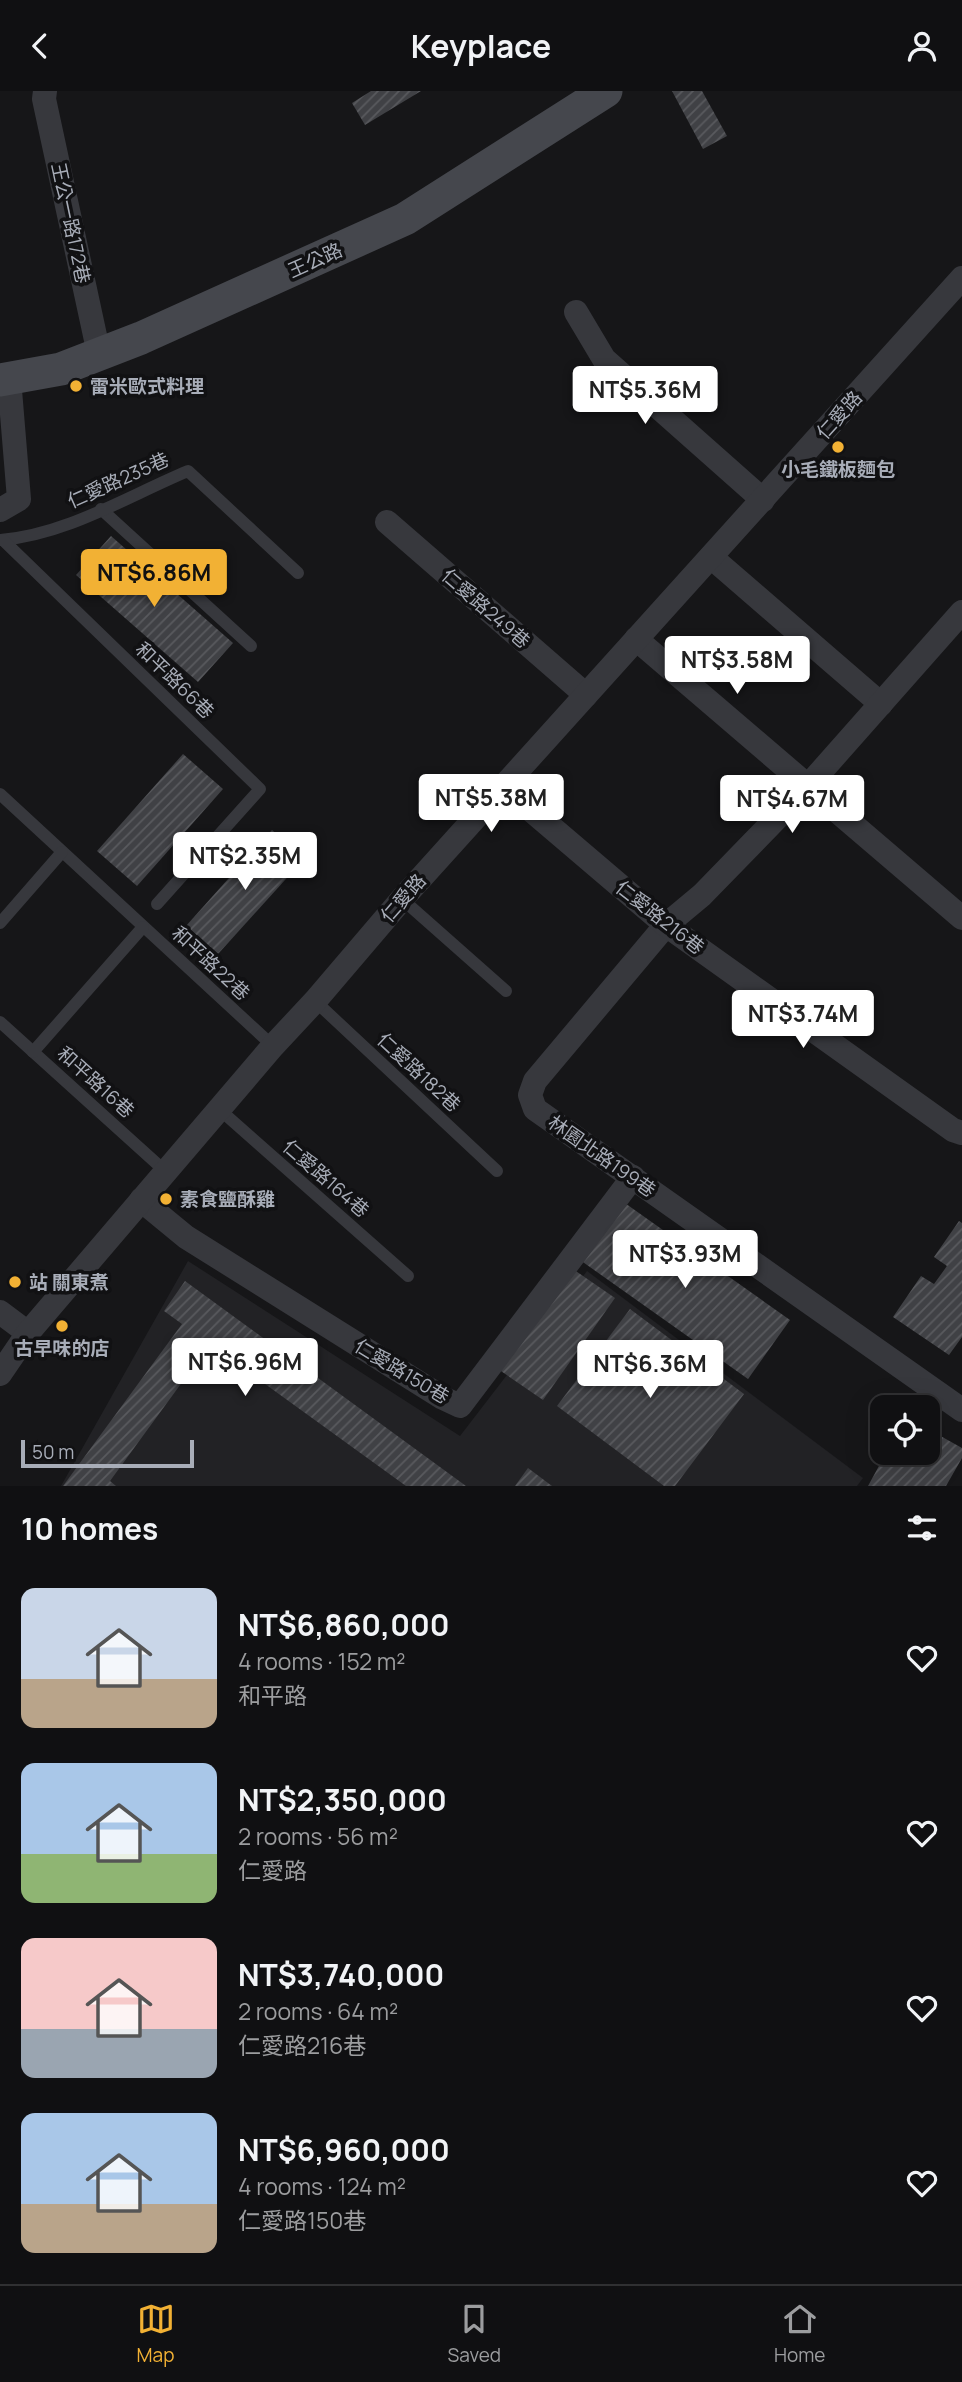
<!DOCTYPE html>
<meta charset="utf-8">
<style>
:root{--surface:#101012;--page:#19191b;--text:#f1f3f6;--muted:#9c9d9f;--line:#303032;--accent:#f2b134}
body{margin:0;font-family:Manrope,"Noto Sans TC",sans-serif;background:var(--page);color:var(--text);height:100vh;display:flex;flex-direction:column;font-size:26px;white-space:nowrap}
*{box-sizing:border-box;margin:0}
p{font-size:23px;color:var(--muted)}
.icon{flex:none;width:38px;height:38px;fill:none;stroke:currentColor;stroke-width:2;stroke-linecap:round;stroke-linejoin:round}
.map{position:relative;height:1395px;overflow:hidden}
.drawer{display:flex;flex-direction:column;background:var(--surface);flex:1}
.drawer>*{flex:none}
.buttons{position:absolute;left:870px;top:1304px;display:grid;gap:14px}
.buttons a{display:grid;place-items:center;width:70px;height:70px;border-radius:14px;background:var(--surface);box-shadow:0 7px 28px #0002,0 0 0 2px var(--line);font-size:35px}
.scale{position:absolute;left:21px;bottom:18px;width:173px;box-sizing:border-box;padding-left:7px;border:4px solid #a8adb8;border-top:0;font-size:19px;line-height:24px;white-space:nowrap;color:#a8adb8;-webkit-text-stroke:5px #111113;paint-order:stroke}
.price{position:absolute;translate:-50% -60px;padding:0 16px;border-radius:7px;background:#fff;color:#222;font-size:23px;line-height:46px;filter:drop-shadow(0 2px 4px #0008)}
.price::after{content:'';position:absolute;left:50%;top:42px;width:21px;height:16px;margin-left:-10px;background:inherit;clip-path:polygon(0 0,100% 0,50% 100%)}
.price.selected{background:var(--accent);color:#111}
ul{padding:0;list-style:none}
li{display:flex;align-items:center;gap:21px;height:175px;padding:0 21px}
li span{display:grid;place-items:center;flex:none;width:196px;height:140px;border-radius:14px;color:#555}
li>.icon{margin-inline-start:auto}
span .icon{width:84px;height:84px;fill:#fffc;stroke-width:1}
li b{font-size:30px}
h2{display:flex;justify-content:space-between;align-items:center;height:84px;padding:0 21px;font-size:30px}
header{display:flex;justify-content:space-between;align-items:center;height:91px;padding:0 21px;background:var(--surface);font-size:32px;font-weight:700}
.menu{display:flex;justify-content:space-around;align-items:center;height:98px;border-top:2px solid var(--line);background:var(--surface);font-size:19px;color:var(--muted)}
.menu a{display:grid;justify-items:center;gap:4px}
.menu .selected{color:var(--accent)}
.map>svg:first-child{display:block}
.built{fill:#222225}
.building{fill:url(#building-hatch)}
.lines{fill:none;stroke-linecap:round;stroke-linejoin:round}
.lane{stroke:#37383d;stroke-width:12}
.street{stroke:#37383d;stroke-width:24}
.secondary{stroke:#45474d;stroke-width:33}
.poi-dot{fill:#f2b134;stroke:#111113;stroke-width:2.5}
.labels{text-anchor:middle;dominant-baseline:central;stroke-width:7;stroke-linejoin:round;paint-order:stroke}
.street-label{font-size:19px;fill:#a8adb8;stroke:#111113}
.poi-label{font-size:19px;font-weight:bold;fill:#a8adb8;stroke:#111113;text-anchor:start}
</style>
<header><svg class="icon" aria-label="back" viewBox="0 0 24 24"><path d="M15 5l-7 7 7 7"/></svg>Keyplace<svg class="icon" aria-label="person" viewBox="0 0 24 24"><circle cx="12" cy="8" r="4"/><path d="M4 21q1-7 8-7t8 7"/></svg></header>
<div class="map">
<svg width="962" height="1395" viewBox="0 0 962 1395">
<defs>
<pattern id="building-hatch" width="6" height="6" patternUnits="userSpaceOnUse" patternTransform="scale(1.75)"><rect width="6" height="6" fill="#404145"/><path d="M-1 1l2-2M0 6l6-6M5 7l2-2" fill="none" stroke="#595a5e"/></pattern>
</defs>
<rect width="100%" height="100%" fill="#161618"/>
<polygon class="built" points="188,1170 460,1345 587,1180 863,1387 857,1395 61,1395"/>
<g class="building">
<polygon points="371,0 421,0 365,34 352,12"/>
<polygon points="672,0 702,0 727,45 703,58"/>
<polygon points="111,445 233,552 198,591 76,484"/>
<polygon points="183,663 223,698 137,795 97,760"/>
<polygon points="272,739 304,768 218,863 186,835"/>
<polygon points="622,1110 790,1229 748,1288 580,1169"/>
<polygon points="959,1130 962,1132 962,1246 949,1264 893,1226 921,1185 934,1193 947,1175 934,1166"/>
<polygon points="570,1176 615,1207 543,1309 498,1278"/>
<polygon points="185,1190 466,1395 406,1395 210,1253 110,1390 116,1395 63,1395 182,1233 164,1220"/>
<polygon points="630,1218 744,1303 675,1395 664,1395 557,1315"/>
<polygon points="928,1338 962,1357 962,1367 946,1395 868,1395 886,1362 928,1362"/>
<polygon points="528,1377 552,1395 515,1395"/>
</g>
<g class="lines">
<g class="lane">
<polyline points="101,418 251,555"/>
<path d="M0 449C66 444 128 405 188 380L298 482"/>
<polyline points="3,449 260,698 157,813"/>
<polyline points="0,703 273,955"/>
<polyline points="402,808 506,900"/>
<polyline points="0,832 62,761"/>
<polyline points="315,910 497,1080"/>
<polyline points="0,931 165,1080"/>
<polyline points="33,961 143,836"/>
<polyline points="219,1018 408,1185"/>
</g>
<g class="street">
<polyline points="45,0 44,8 99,263"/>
<polyline points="576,221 604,268 763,409"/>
<polyline points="0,419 19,408 9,287"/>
<polyline points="387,431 586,604"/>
<polyline points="711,466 881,613"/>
<polyline points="962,521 808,695 702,804 666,834 535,990 530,1004 535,1018 962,1319"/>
<polyline points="636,548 962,827"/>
<polyline points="504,696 666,834 953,1039 962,1042"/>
<polyline points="141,1109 186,1146 443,1307 460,1315 633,1086"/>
<polyline points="0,1221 28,1242"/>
<polyline points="0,1283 28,1242 273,955 315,910 402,808 962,187"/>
</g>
<polyline class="secondary" points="0,289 61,278 141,247 405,128 606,0"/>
</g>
<g class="poi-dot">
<circle cx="76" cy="295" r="7"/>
<circle cx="838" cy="356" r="7"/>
<circle cx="166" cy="1108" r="7"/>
<circle cx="15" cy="1191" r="7"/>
<circle cx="62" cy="1235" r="7"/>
</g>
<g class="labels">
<g class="street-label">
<text transform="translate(71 132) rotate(78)">王公一路172巷</text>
<text transform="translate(315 169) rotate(-24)">王公路</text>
<text transform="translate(839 324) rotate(-48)">仁愛路</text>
<text transform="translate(118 389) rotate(-24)">仁愛路235巷</text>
<text transform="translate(486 517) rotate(41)">仁愛路249巷</text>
<text transform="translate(175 589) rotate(44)">和平路66巷</text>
<text transform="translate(403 807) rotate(-49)">仁愛路</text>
<text transform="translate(660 826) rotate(38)">仁愛路216巷</text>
<text transform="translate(211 872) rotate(43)">和平路22巷</text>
<text transform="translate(419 981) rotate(43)">仁愛路182巷</text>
<text transform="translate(96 991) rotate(42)">和平路16巷</text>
<text transform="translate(602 1065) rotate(35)">林園北路199巷</text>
<text transform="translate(326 1087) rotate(41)">仁愛路164巷</text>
<text transform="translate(402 1280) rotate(31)">仁愛路150巷</text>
</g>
<g class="poi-label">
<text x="90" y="295">雷米歐式料理</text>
<text x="838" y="378" text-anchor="middle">小毛鐵板麵包</text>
<text x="180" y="1108">素食鹽酥雞</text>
<text x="29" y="1191">站 關東煮</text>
<text x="62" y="1257" text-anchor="middle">古早味的店</text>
</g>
</g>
</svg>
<div class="buttons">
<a><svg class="icon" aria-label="locate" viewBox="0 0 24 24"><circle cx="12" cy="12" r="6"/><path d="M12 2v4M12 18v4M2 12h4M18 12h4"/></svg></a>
</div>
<div class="scale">50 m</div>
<b class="price" style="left:645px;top:335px">NT$5.36M</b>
<b class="price selected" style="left:154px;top:518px">NT$6.86M</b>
<b class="price" style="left:737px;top:605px">NT$3.58M</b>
<b class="price" style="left:491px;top:743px">NT$5.38M</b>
<b class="price" style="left:792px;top:744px">NT$4.67M</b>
<b class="price" style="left:245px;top:801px">NT$2.35M</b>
<b class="price" style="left:803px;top:959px">NT$3.74M</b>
<b class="price" style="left:685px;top:1199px">NT$3.93M</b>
<b class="price" style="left:245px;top:1307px">NT$6.96M</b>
<b class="price" style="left:650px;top:1309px">NT$6.36M</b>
</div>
<section class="drawer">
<h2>10 homes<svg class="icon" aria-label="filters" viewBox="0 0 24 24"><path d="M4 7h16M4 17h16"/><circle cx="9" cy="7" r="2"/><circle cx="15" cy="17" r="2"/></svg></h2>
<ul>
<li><span style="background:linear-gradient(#c9d6e8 65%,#b9a48a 0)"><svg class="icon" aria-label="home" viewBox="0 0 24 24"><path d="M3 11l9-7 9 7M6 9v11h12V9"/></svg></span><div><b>NT$6,860,000</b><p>4 rooms · 152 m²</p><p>和平路</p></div><svg class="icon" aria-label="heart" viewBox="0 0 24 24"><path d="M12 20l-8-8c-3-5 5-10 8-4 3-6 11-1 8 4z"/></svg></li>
<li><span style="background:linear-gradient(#a9c7e8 65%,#8fb573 0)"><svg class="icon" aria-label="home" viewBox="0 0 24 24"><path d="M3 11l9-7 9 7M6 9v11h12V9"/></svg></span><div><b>NT$2,350,000</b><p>2 rooms · 56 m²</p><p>仁愛路</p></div><svg class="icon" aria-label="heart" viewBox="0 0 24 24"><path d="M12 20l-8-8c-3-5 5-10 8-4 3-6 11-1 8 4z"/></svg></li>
<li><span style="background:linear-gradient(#f6c9c9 65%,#9aa5b1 0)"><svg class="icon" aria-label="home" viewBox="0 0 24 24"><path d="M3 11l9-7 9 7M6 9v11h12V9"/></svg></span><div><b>NT$3,740,000</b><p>2 rooms · 64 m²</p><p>仁愛路216巷</p></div><svg class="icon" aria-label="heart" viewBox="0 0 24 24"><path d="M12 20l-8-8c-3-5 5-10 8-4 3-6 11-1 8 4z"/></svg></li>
<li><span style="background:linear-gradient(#a9c7e8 65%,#b9a48a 0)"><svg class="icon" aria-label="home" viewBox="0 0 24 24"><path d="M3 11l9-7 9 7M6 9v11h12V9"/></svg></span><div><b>NT$6,960,000</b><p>4 rooms · 124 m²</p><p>仁愛路150巷</p></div><svg class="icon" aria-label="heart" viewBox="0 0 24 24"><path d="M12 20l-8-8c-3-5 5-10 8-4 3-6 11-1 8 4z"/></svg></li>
</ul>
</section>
<nav class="menu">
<a class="selected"><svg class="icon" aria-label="map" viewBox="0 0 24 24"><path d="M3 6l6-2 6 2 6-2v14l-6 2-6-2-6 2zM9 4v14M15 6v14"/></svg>Map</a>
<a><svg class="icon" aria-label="saved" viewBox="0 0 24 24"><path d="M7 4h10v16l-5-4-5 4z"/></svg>Saved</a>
<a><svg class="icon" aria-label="home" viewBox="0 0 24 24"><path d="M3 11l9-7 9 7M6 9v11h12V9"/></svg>Home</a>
</nav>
